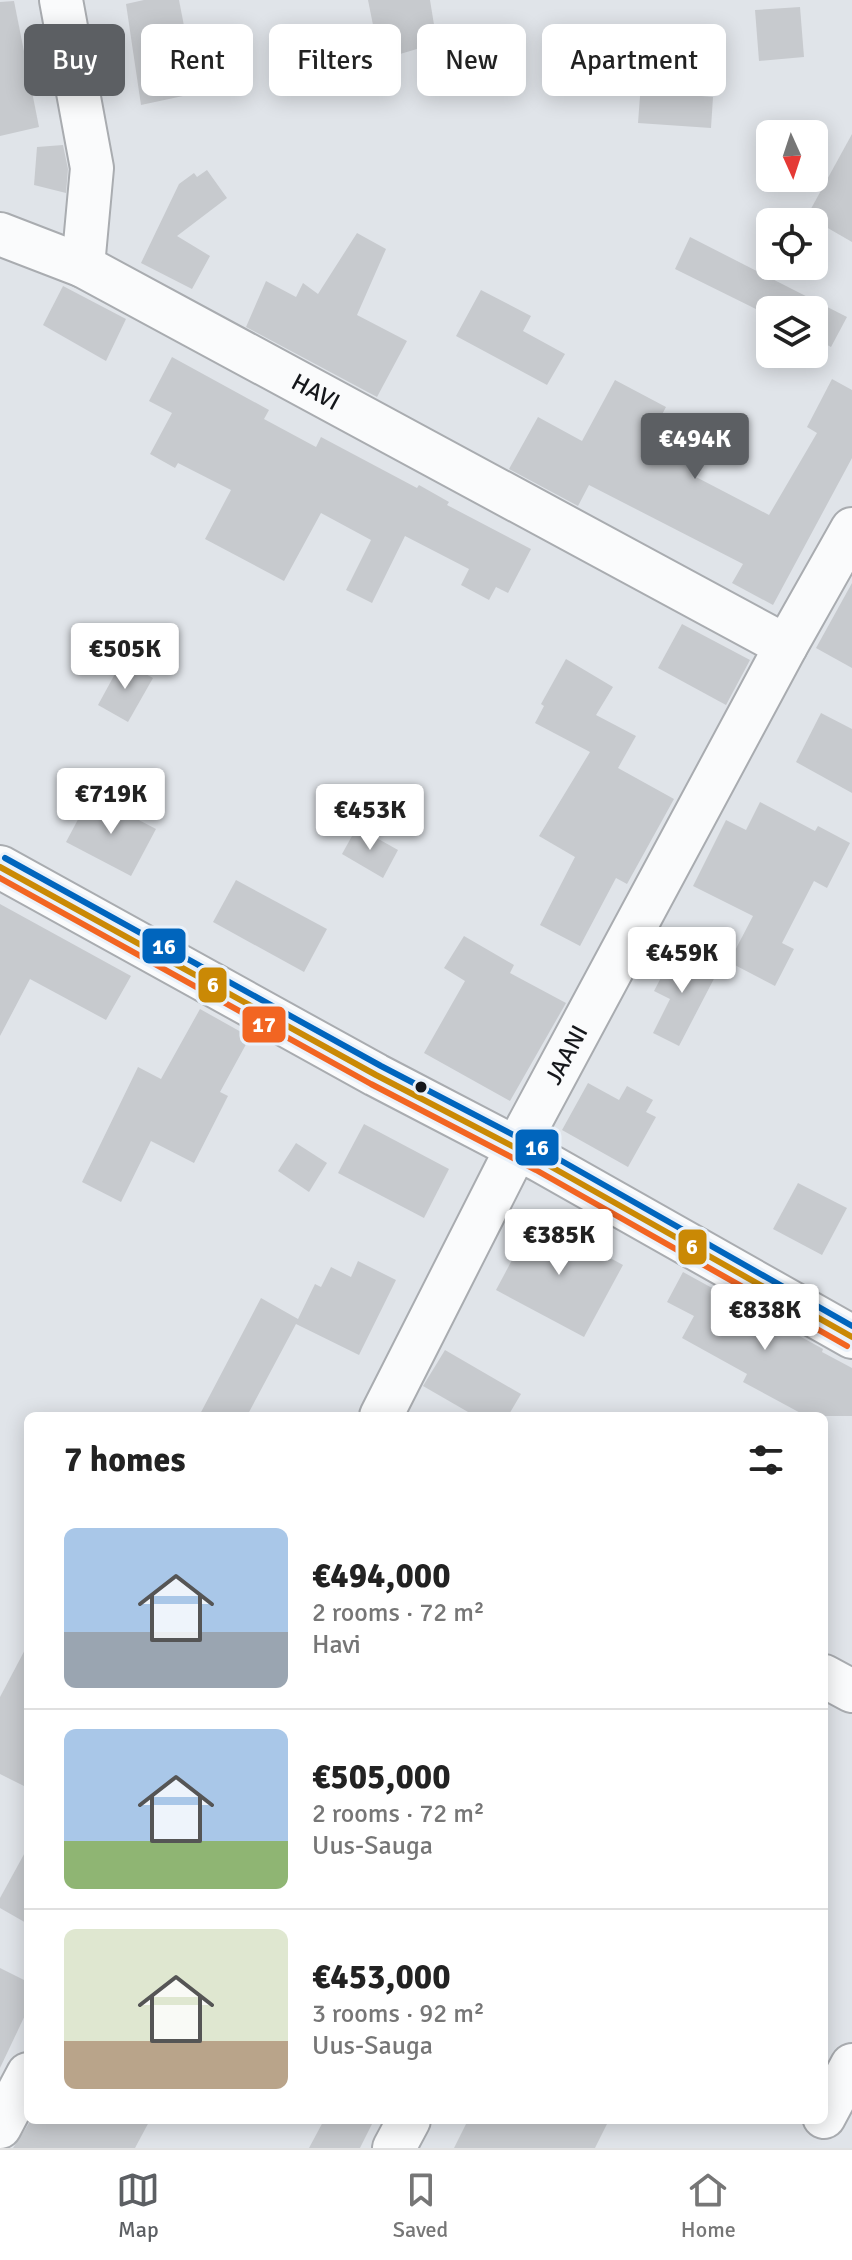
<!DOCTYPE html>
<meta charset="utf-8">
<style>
:root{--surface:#fff;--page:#f6f6f6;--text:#222;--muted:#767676;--line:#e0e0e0;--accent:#5c5f63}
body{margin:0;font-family:Signika,sans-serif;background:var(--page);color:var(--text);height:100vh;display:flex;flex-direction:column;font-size:30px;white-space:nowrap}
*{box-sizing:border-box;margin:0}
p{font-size:26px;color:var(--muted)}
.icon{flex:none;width:44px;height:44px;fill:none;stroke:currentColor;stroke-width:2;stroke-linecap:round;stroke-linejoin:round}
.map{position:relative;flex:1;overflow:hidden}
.drawer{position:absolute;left:24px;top:1412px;width:804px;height:712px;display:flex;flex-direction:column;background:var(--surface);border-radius:12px;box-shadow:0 4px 20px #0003}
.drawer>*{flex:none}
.hud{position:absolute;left:24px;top:24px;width:804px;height:72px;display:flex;gap:16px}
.needle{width:52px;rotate:177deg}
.controls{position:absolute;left:756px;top:120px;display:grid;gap:16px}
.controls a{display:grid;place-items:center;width:72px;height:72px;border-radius:12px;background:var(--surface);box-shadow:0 4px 20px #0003;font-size:40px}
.price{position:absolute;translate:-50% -68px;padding:0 18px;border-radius:8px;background:#fff;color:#222;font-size:26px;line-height:52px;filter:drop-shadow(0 2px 4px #0008)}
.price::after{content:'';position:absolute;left:50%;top:48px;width:24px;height:18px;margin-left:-12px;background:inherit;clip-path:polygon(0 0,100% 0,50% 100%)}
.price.active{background:var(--accent);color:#fff}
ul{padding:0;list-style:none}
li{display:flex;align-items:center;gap:24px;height:200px;padding:0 40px}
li+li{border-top:2px solid var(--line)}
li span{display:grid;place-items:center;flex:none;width:224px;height:160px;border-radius:12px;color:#555}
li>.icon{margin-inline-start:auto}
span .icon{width:96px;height:96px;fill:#fffc;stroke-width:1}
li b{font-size:34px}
h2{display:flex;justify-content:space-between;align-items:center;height:96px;padding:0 40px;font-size:34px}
.chip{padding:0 28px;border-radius:12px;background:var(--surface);box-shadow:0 4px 20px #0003;font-size:28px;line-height:72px}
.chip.active{background:var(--accent);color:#fff}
.tabs{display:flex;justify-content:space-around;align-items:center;height:112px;border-top:2px solid var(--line);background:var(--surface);font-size:22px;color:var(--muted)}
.tabs a{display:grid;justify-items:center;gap:4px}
.tabs .active{color:var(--accent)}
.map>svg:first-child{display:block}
.building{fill:#c7cace}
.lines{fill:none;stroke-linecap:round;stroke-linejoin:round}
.minor-casing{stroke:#a9acb0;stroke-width:46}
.minor{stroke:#fafbfc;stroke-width:42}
.bus-1-casing{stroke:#e9f1fa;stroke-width:12}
.bus-2-casing{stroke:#e9f1fa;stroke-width:12}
.bus-3-casing{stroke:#e9f1fa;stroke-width:12}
.bus-1{stroke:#ca8905;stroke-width:6}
.bus-2{stroke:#f26522;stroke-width:6}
.bus-3{stroke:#0065bd;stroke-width:6}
.bus-dot{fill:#15171b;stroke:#e9f1fa;stroke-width:3}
.labels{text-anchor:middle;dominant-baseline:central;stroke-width:7;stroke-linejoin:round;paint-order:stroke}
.street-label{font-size:24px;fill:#15171b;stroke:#e9f1fa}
.line-badge{stroke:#e9f1fa;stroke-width:3}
.badge-label{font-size:22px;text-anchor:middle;font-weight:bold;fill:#fff}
</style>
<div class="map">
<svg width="852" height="2148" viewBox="0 0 852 2148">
<rect width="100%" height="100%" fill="#e0e4e9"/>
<g class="building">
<polygon points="144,0 179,0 197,93 141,105 126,4"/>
<polygon points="368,0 430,0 437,43 380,60"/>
<polygon points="14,1 39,127 0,136 0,2"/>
<polygon points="800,7 804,57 759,61 755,10"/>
<polygon points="641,83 689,86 689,95 713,97 711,128 638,123"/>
<polygon points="852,134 852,242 807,216"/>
<polygon points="63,145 68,169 66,193 34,185 37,147"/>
<polygon points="207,170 227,198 177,236 210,256 192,289 141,263 179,184 194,173 197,177"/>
<polygon points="357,233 386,249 357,315 407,341 377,397 246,327 266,281 296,297 303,283 318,294"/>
<polygon points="690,237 847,317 831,347 814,338 814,310 770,310 770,316 675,269"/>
<polygon points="63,286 126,319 106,361 43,325"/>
<polygon points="481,290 531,316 523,331 565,354 547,385 456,336"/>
<polygon points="172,357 269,410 264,419 316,447 321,437 417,488 419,485 449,502 447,505 531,549 508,593 496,587 489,600 461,585 469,569 405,536 372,603 346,590 371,540 321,513 284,581 205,539 231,490 178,463 175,468 150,454 172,413 149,401"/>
<polygon points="832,379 852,390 852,458 773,605 732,583 743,564 589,485 578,506 509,469 538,417 582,441 615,380 666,407 658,422 710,449 696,477 769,515 817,433 807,427"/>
<polygon points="852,583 852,668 816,648"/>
<polygon points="682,624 750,660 726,705 658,668"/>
<polygon points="566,659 613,687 596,715 636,736 618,768 674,799 627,884 616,878 580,946 540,925 575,857 539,836 590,752 535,723 544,706 541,704"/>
<polygon points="122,661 153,678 128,722 98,705"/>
<polygon points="821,713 852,729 852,793 796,762"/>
<polygon points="91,795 156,829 131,876 66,842"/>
<polygon points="760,802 815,831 818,826 850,843 827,888 814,881 782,943 794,949 775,986 729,962 753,916 693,886 726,820 746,830"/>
<polygon points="357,827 398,850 383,878 342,854"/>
<polygon points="236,880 327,929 304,972 213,922"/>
<polygon points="0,904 131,976 106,1020 30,979 0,1036"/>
<polygon points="464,936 514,965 510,973 566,1003 510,1101 424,1053 465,981 444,968"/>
<polygon points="676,949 718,971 679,1046 653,1033 670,999 654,991"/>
<polygon points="200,1009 250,1037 220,1092 228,1096 194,1163 151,1141 121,1202 82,1182 138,1067 161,1079"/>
<polygon points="588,1083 619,1100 627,1086 653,1100 646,1112 656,1117 628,1167 562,1130"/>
<polygon points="364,1124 449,1169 424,1218 338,1173"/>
<polygon points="296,1143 327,1163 309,1192 278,1171"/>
<polygon points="798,1183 847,1208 822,1255 773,1229"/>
<polygon points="535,1217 623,1265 584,1337 496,1290"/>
<polygon points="358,1261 396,1280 359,1355 296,1324 247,1416 199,1416 261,1298 298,1319 315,1284 321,1287 331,1267 351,1277"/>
<polygon points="683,1272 823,1349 822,1352 852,1368 852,1416 806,1416 743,1382 747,1374 682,1338 694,1316 667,1302"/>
<polygon points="445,1350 521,1394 508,1416 475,1416 423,1386"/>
<polygon points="28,1644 28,1788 0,1774 0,1697"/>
<polygon points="28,1847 28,1924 0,1908 0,1898"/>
<polygon points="0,1968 28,1982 28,2009 0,2068"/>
<polygon points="31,2120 150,2120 135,2148 13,2148"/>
<polygon points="324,2120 374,2120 360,2148 309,2148"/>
<polygon points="468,2120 609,2120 595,2148 454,2148"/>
</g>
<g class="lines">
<g class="minor-casing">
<g id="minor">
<path id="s1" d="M61 0 92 168 83 266 786 646"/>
<polyline points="0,234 83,266"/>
<polyline points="0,867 376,1075 541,1161 852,1337"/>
<path id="s2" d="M381 1416 528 1126 786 646 852 529"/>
<polyline points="824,1676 852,1691"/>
<polyline points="824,2117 852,2065"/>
<polyline points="0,2127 28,2074"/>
<polyline points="394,2148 409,2120"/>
</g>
</g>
<use href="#minor" class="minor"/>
<g class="bus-1-casing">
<polyline id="bus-1" points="0,867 376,1075 541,1161 852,1337"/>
</g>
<g class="bus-2-casing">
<polyline id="bus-2" points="0,878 371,1084 536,1170 847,1346"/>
</g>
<g class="bus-3-casing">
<polyline id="bus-3" points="5,858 381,1066 546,1152 852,1326"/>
</g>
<use href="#bus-1" class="bus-1"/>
<use href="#bus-2" class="bus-2"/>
<use href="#bus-3" class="bus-3"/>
</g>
<circle class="bus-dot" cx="421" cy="1087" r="7"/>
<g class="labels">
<g class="street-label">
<text stroke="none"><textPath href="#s1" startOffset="534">HAVI</textPath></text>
<text stroke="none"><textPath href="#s2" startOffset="406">JAANI</textPath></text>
</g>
</g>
<g class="line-badge">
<rect x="141" y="927" width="46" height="38" rx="8" fill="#0065bd"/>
<rect x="197" y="966" width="31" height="38" rx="8" fill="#ca8905"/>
<rect x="241" y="1005" width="46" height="39" rx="8" fill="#f26522"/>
<rect x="514" y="1128" width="46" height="39" rx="8" fill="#0065bd"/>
<rect x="677" y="1228" width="31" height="38" rx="8" fill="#ca8905"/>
</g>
<g class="badge-label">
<text x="164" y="954">16</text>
<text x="213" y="992">6</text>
<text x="264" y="1032">17</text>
<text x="537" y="1155">16</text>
<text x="692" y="1254">6</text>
</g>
</svg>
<div class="controls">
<a><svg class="needle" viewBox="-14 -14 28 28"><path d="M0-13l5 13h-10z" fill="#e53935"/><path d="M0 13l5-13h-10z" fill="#767676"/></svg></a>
<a><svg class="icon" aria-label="locate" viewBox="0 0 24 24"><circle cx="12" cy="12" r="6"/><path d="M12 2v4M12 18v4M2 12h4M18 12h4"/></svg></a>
<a><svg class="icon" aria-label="layers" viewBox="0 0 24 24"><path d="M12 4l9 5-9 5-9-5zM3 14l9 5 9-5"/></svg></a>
</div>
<b class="price active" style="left:695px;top:481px">€494K</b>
<b class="price" style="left:125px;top:691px">€505K</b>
<b class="price" style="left:111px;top:836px">€719K</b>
<b class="price" style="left:370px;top:852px">€453K</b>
<b class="price" style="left:682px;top:995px">€459K</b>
<b class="price" style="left:559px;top:1277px">€385K</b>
<b class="price" style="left:765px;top:1352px">€838K</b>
<div class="hud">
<a class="chip active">Buy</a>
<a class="chip">Rent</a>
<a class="chip">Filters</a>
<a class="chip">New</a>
<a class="chip">Apartment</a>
</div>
<section class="drawer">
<h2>7 homes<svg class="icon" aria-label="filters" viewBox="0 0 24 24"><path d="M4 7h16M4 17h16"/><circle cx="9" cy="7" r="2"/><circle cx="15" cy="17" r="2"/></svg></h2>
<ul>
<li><span style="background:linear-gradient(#a9c7e8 65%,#9aa5b1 0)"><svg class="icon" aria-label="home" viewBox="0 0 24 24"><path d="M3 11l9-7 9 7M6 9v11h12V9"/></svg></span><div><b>€494,000</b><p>2 rooms · 72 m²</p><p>Havi</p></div></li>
<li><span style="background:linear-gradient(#a9c7e8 70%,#8fb573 0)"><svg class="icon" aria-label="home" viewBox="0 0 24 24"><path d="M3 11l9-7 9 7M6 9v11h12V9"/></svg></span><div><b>€505,000</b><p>2 rooms · 72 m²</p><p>Uus-Sauga</p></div></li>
<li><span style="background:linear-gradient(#dfe7d0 70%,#b9a48a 0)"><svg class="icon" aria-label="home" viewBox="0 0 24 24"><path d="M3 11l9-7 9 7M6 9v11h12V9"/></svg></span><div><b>€453,000</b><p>3 rooms · 92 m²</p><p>Uus-Sauga</p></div></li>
</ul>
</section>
</div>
<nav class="tabs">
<a class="active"><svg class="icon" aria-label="map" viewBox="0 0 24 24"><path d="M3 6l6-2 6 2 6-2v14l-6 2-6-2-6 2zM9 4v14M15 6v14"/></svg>Map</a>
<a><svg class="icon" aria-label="saved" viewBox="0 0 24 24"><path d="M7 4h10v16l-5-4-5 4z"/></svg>Saved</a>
<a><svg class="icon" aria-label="home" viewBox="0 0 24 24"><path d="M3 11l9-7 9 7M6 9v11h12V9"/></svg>Home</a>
</nav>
